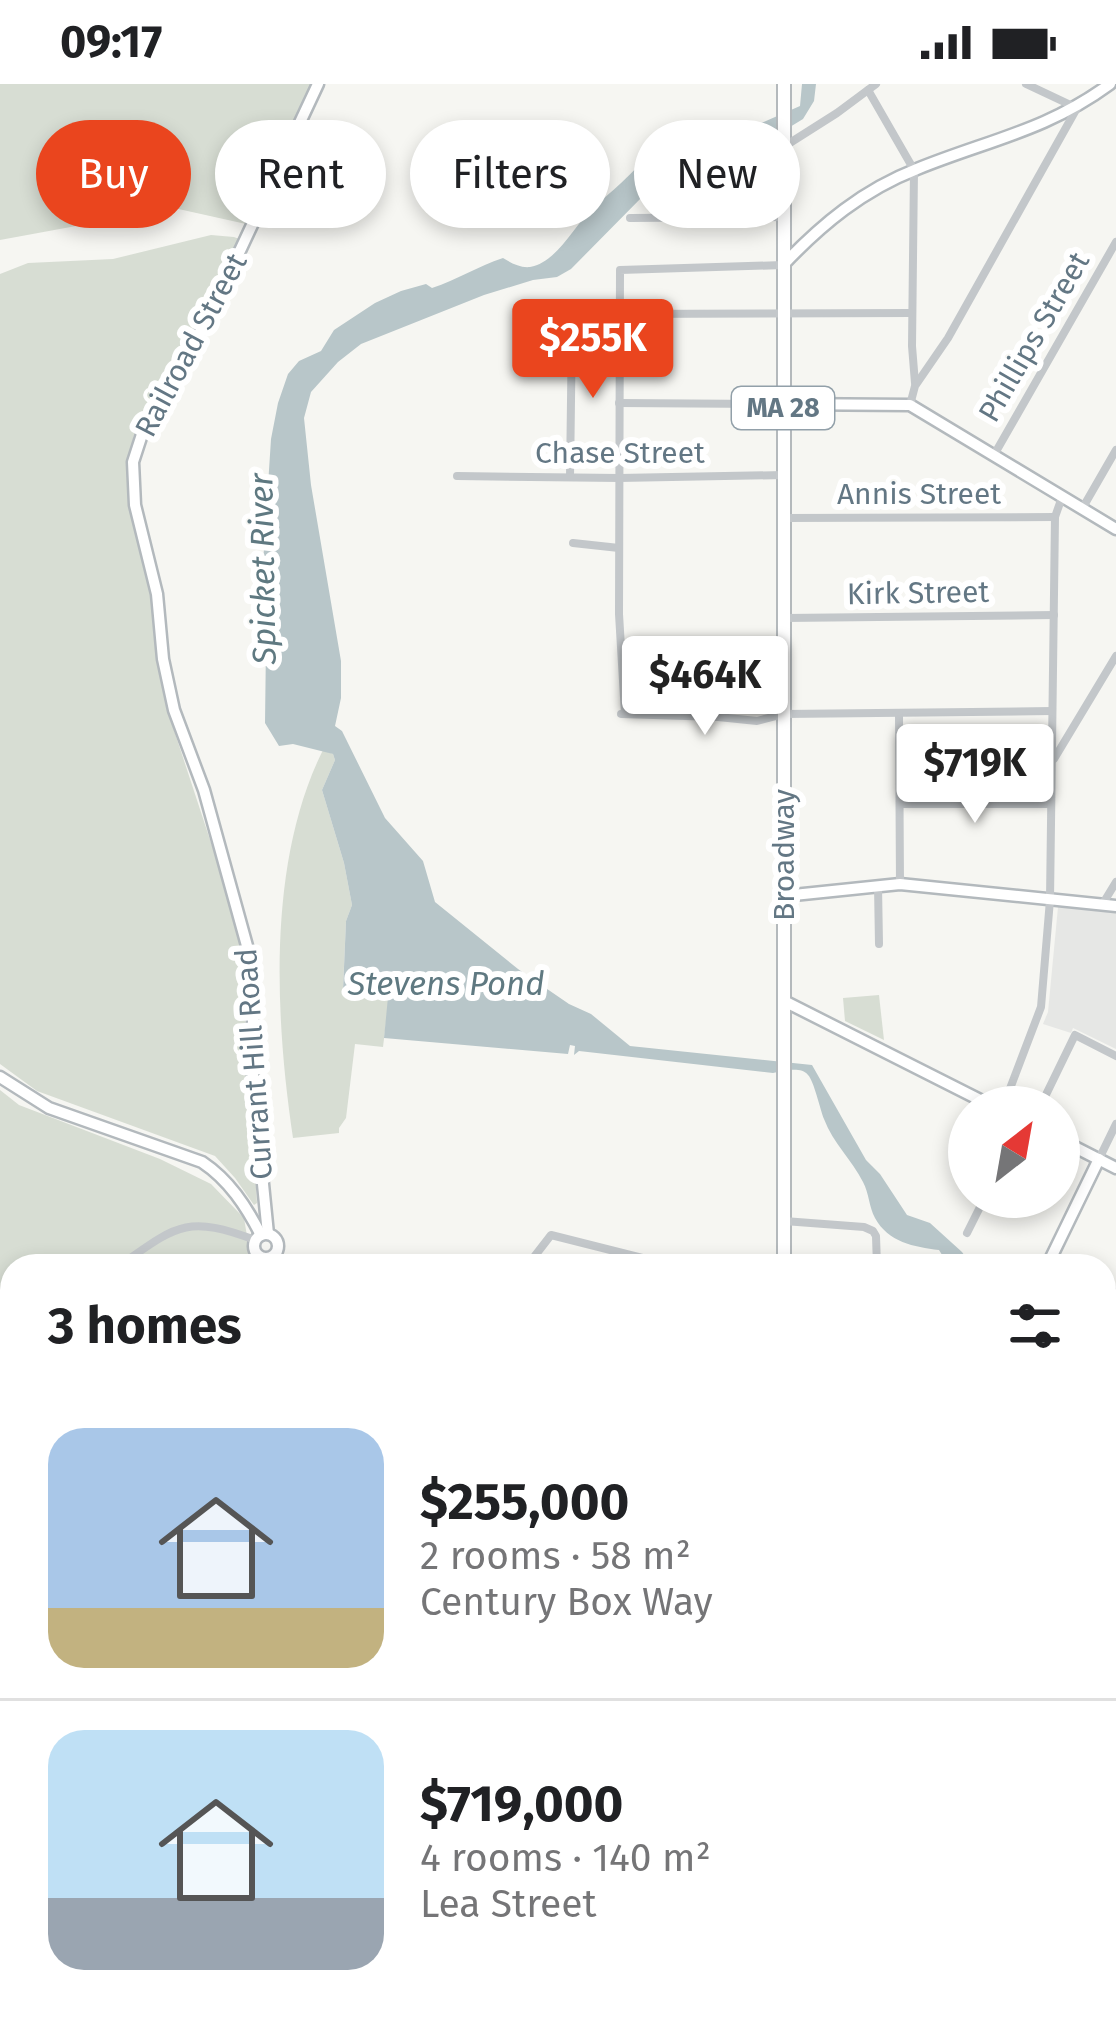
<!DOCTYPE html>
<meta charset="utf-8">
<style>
:root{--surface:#fff;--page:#f2f2f2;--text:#202124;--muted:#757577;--line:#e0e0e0;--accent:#ea451e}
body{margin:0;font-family:"Fira Sans",sans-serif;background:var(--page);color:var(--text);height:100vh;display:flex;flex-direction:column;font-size:45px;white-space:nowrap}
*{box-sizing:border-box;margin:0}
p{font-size:39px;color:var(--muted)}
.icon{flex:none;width:66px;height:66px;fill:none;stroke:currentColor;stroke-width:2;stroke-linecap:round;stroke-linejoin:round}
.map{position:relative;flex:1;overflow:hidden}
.details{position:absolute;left:0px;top:1170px;width:1116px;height:768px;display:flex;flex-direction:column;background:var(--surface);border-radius:36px 36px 0 0;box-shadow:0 6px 18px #0003}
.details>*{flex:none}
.top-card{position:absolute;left:36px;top:36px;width:1044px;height:108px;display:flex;gap:24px}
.needle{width:78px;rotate:31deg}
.buttons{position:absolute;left:948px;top:1002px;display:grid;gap:24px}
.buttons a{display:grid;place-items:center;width:132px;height:132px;border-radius:50%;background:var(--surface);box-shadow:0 6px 18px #0003;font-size:60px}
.price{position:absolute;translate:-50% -102px;padding:0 27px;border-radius:12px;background:#fff;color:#222;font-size:39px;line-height:78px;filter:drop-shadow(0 3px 6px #0008)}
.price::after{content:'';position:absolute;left:50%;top:72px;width:36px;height:27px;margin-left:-18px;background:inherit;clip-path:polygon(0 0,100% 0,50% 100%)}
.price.selected{background:var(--accent);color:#fff}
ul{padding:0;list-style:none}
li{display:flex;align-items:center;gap:36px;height:300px;padding:0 48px}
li+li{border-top:3px solid var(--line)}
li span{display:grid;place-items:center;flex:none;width:336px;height:240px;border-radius:36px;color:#555}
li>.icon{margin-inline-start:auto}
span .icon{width:144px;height:144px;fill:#fffc;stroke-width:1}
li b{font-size:51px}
h2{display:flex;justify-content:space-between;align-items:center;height:144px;padding:0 48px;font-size:51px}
.pill{padding:0 42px;border-radius:54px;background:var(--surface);box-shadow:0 6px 18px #0003;font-size:42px;line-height:108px}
.pill.selected{background:var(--accent);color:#fff}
.status{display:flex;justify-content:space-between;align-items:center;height:84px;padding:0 60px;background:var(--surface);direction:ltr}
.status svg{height:33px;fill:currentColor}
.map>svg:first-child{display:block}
.built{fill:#e6e7e5}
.green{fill:#d7ddd3}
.water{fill:#b8c6c9}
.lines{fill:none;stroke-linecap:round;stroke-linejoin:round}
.secondary-casing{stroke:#b3b9bd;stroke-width:15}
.primary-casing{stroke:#b4b9bc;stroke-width:16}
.street{stroke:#c3c7ca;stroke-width:8}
.secondary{stroke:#fff;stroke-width:10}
.primary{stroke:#fff;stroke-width:12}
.labels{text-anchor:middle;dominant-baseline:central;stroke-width:12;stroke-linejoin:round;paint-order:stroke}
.shield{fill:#fff;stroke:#92a0a9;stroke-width:3}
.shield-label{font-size:27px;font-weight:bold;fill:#637784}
.street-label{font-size:30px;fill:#637784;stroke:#fff}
.water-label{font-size:33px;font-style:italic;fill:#5f7981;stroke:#fff}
</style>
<div class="status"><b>09:17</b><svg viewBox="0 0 49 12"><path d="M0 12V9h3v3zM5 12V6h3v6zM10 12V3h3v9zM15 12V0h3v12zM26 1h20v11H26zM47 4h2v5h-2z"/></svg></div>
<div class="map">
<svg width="1116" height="1938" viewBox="0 0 1116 1938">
<rect width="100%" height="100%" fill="#f6f6f2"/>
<g class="built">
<polygon points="1058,823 1116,829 1116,965 1073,944 1071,949 1043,940 1048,928"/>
<rect x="1104" y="1513" width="12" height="194"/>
</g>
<g class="green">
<polygon points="0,0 312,0 299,33 246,140 174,124 0,156"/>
<polygon points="211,151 234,153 242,156 203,235 135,347 128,375 130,424 155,523 158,575 171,637 239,844 257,1119 254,1121 235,1094 215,1072 37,1007 0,980 0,190 28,179 113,175"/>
<path d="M323 666 333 670 335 676 322 706 344 779 352 821 346 837 343 905 389 913 383 963 355 960 346 1034 339 1044V1049L293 1054C275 933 267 778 323 666Z"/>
<polygon points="879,911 884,956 845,937 843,914"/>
<polygon points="0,1006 19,1021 160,1075 211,1100 244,1134 252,1182 12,1182 12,1682 0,1678"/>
<rect x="1104" y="1626" width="12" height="77"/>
<rect x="1104" y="1723" width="12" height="54"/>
</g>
<path class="water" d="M802 0H816L814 17 803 35 772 54 646 109 571 185 557 193 533 196 484 211 361 260 338 278 311 308 304 334 311 401 341 577V614L335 642 342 647 385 734 423 777 435 818 518 885 569 920 591 930 630 962 812 981 866 1076 880 1090 907 1131 930 1139 962 1168 972 1182H949L939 1166C914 1163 888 1158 875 1134 869 1123 869 1109 863 1098 852 1076 833 1059 824 1035 820 1025 814 997 808 991 801 982 783 987 773 989L579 967 574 971 575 962 570 961 568 970 384 954 388 913 343 906 346 837 352 821 344 779 322 706 335 676 333 670 293 660 279 662 265 639 266 560 262 495 271 355 278 319 288 290 299 277 321 267 334 246 375 219 401 207 426 200 432 204C457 196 478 182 503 174 511 179 520 184 530 183 558 178 574 141 593 124 612 107 632 91 648 70L736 50 800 22Z"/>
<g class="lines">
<g class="secondary-casing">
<g id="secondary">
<path d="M783 181C822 140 863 106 917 85 988 56 1046 47 1110 0"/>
<polyline points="783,320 910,321 1116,445"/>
<polyline points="784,812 900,800 1116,822"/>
<polyline points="784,917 994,1023"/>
<path d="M0 993 49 1024 202 1078C229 1096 246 1122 261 1151"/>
<polyline points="1059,1055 1116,1084"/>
<circle cx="266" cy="1162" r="12"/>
<polyline points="268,1150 253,1000 253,899 249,869 204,706 174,626 163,575 157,510 135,421 133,378 146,338 209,233 318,0"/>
<polyline points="1047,1182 1099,1075"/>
<polyline points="1104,1925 1116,1935"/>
<polyline points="262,1938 262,1926"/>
<polyline points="957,1938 957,1926"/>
</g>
</g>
<g class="primary-casing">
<g id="primary">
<polyline points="784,0 784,1182"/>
<polyline points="785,1926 785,1938"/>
</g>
</g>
<g class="street">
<polyline points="868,6 914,86 912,262 915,299"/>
<polyline points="785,62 837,29 876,0"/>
<polyline points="630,134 783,133"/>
<polyline points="620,230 912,229"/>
<polyline points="619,319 783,320"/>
<polyline points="910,321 915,302 948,254 1077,24 1026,0"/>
<polyline points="994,371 1116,158"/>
<polyline points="457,392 619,394 783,391"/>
<polyline points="570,393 572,240"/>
<polyline points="1082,425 1116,366"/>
<polyline points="785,434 1055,433"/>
<polyline points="573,459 619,464"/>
<polyline points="785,534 1054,531"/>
<polyline points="621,630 718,633 757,637 784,630 1052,627"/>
<polyline points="625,630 619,530 620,186 783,181"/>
<polyline points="899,631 900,800"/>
<polyline points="1054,675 1116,572"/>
<polyline points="900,720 1051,720"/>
<polyline points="878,802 879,860"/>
<polyline points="1102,821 1116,798"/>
<polyline points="1003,1023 1041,923 1042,911 1050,816 1055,433 1062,413"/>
<polyline points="1040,1023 1075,951 1116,972"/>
<polyline points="1099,1075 1116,1040"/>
<polyline points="784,1137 864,1143 873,1147 876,1152 877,1182"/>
<polyline points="967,1149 985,1113"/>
<polyline points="276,1170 291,1182"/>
<path d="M119 1182C176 1142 186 1130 255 1156"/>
<polyline points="527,1182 551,1151 674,1182"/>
<polyline points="1104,1232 1116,1208"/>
<polyline points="1104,1290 1116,1296"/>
<polyline points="0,1314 12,1289"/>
<polyline points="0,1387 12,1389"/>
<polyline points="1109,1391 1116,1375"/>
<polyline points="1104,1486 1116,1497"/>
<polyline points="1104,1505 1116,1504"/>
<polyline points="0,1674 8,1655"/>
<polyline points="0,1687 12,1693"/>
<polyline points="1104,1715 1116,1715"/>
<polyline points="1104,1784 1116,1784"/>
<polyline points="1104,1856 1116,1869"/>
<polyline points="136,1926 138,1938"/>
<polyline points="380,1926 381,1938"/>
<polyline points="619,1926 620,1938"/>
<polyline points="0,1927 12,1899"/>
<polyline points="0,1928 24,1938"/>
<polyline points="742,1938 742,1926"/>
</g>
<use href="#secondary" class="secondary"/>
<use href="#primary" class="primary"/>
</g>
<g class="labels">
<rect class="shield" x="732" y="303" width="102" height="42" rx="9"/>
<g class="shield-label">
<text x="783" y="324">MA 28</text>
</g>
<g class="street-label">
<text transform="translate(1034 253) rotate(-60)">Phillips Street</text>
<text transform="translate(191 261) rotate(-62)">Railroad Street</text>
<text x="620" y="369">Chase Street</text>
<text x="919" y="410">Annis Street</text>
<text transform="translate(918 509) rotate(-1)">Kirk Street</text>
<text transform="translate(784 771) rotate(-90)">Broadway</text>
<text transform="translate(254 980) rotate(-94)">Currant Hill Road</text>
</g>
<g class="water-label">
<text transform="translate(263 485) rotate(-91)">Spicket River</text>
<text x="446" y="900">Stevens Pond</text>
</g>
</g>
</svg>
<div class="buttons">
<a><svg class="needle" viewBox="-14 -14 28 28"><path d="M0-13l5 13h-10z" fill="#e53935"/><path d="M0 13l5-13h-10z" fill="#757577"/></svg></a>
</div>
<b class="price selected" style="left:593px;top:317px">$255K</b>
<b class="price" style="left:705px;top:654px">$464K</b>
<b class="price" style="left:975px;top:742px">$719K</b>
<div class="top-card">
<a class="pill selected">Buy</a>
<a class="pill">Rent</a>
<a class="pill">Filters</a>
<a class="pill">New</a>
</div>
<section class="details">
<h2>3 homes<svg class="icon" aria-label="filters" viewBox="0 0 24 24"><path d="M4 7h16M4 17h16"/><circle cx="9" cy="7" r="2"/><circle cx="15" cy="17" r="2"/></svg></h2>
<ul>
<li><span style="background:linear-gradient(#a9c7e8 75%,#c2b280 0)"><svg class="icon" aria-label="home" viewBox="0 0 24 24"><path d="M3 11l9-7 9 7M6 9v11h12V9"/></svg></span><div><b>$255,000</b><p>2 rooms · 58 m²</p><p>Century Box Way</p></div></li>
<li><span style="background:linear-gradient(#bfe0f5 70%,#9aa5b1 0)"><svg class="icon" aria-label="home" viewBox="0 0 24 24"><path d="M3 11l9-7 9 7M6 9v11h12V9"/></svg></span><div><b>$719,000</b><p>4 rooms · 140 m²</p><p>Lea Street</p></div></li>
</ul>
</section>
</div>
